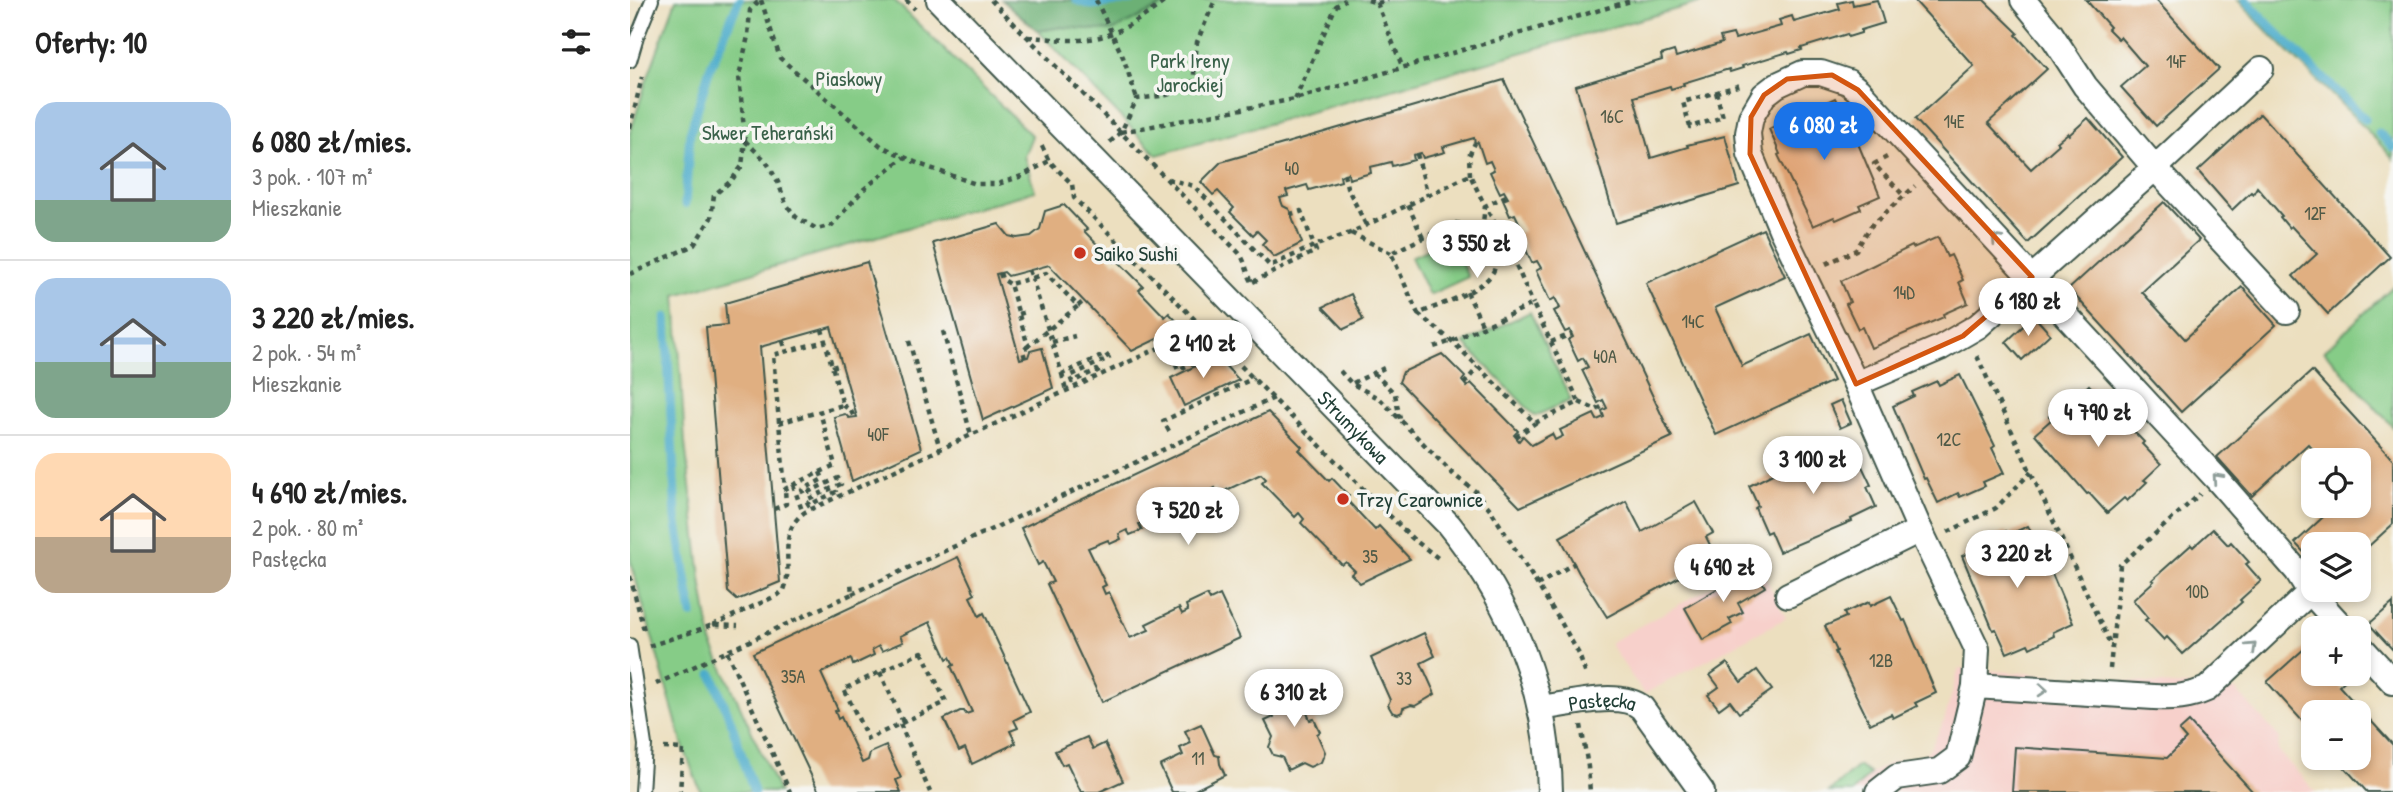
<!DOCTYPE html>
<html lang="pl">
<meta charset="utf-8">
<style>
:root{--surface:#fff;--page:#f2f2f2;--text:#222;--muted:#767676;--line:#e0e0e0;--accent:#1a73e8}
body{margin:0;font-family:"Patrick Hand",sans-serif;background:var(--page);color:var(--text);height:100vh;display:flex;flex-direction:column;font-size:26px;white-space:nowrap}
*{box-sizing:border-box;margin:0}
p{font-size:23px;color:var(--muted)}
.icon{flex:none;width:38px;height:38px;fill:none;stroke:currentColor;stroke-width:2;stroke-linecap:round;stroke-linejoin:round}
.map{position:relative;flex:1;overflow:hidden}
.sheet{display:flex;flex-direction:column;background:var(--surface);width:630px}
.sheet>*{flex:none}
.buttons{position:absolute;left:1671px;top:448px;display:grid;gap:14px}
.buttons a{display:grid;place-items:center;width:70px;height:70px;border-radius:14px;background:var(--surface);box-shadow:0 4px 10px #0003;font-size:35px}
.price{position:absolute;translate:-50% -60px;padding:0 16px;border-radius:24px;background:#fff;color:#222;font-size:23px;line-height:46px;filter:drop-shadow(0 2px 4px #0008)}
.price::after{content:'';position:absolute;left:50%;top:42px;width:21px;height:16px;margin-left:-10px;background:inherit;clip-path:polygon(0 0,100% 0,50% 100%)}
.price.active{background:var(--accent);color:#fff}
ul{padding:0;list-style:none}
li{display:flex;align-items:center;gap:21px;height:175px;padding:0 35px}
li+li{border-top:2px solid var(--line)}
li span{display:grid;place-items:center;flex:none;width:196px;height:140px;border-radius:21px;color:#555}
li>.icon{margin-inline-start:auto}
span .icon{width:84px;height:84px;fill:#fffc;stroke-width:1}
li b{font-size:30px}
h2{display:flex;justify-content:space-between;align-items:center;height:84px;padding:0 35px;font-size:30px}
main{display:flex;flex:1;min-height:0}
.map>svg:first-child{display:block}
.built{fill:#f7d0cb}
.green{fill:#86cc87;stroke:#52845e;stroke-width:2}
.forest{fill:#6cb074;stroke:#467654;stroke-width:2}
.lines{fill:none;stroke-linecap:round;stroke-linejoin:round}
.stream{stroke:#4caccb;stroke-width:9}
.building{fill:#e0af81}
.service-casing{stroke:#3e5549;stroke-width:16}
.minor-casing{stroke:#3e5549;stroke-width:28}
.path{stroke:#3e5549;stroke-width:4.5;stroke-dasharray:5 5;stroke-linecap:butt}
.service{stroke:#fff;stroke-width:12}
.minor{stroke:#fff;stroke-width:24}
.oneway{stroke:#8f9e9a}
.marked{fill:#d45610;fill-opacity:0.2;stroke:#d45610;stroke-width:5;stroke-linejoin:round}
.poi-dot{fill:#c8321e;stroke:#f6f6f2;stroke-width:2.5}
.labels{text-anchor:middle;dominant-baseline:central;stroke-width:7;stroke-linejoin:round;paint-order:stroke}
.number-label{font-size:18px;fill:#4f5a47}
.park-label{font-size:21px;fill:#396149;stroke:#f6f6f2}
.poi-label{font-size:21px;fill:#1f3d34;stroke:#f6f6f2;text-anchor:start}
.street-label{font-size:21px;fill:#1f3d34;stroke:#f6f6f2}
</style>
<main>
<section class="sheet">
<h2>Oferty: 10<svg class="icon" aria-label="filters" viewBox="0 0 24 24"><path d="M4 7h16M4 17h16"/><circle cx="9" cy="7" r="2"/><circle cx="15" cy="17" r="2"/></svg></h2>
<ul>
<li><span style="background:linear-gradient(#a9c7e8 70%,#7fa58c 0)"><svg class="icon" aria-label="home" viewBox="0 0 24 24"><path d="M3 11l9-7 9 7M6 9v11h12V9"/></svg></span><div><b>6 080 zł/mies.</b><p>3 pok. · 107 m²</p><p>Mieszkanie</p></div></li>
<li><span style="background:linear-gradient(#a9c7e8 60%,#7fa58c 0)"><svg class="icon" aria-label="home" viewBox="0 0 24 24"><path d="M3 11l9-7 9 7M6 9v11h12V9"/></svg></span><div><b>3 220 zł/mies.</b><p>2 pok. · 54 m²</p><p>Mieszkanie</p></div></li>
<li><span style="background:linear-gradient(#ffd9b3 60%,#b9a48a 0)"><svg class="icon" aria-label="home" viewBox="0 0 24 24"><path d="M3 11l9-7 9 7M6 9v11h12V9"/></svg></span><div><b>4 690 zł/mies.</b><p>2 pok. · 80 m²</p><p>Pasłęcka</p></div></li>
</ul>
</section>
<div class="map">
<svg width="1763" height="792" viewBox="0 0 1763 792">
<rect width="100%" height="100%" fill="#f6f6f2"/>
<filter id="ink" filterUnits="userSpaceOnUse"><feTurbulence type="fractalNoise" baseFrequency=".0143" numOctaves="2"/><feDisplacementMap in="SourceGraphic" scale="14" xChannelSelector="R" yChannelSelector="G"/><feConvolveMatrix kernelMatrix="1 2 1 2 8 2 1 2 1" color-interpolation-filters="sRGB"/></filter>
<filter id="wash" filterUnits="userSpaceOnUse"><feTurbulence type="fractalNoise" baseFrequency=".00686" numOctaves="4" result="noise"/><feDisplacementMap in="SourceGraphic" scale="28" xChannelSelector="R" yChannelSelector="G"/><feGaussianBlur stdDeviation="1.57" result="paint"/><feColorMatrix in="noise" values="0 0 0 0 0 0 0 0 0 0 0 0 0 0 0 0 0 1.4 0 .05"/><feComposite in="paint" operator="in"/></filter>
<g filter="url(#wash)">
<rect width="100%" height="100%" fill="#ecdfbf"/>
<g class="built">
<polygon points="1127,562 1156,618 1014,694 979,643"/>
<polygon points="1329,668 1606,690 1649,737 1648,751 1686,792 1223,792 1240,774 1262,762 1293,756 1301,747 1314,721"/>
</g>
<g class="green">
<polygon points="46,0 264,0 402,136 394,156 405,191 46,295 55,443 72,586 82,644 149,792 71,792 53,746 0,559 0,134 16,82"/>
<polygon points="544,0 1079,0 527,155 408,31 432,27 482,31"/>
<path d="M1608 0H1763V159C1714 102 1657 55 1608 0Z"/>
<polygon points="820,239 838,277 799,295 781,257"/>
<polygon points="1763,286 1763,427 1694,351"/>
<polygon points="900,312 941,400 905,416 834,343"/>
<polygon points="1228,766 1240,774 1223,792 1199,792"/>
</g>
<polygon class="forest" points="372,0 544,0 482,31 432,27 408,31"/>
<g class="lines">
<g class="stream">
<polyline points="446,0 461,5 502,0"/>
<polyline points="1616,0 1642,28 1735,119"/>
<polyline points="1749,133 1763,147"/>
<polyline points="55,204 60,133 80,68 109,0"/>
<polyline points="36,317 46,518 62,614"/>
<polyline points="82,674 100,719 124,792"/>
</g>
</g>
<g id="blocks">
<g class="building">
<polygon points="1222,0 1223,5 1247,0 1254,23 1231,30 1231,33 1218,37 1217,34 1171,48 1172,50 1159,54 1158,52 1112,66 1113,68 1100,72 1099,69 1053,83 1054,85 1041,89 1040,86 1004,97 1021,158 1058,147 1057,145 1095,136 1109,186 986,223 946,86 1032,60 1031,55 1044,51 1046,57 1092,43 1090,37 1103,34 1105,39 1151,26 1149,20 1162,16 1164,22 1210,9 1208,3"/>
<polygon points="1284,0 1354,0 1388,33 1386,35 1417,69 1358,123 1401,169 1429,144 1427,142 1438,133 1439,135 1458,118 1492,157 1398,243 1285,119 1344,66"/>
<polygon points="1456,0 1526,0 1589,69 1526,126 1491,87 1515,66 1490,37 1488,39 1478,29 1480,27"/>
<polygon points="874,80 1042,437 890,507 769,382 773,372 812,354 835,377 832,381 837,387 841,383 888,431 884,435 889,441 893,436 902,445 922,434 925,440 933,436 930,430 964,414 967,420 974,417 972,411 977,408 973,400 968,403 952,370 958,367 953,358 948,361 938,340 943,337 940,330 935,332 924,311 930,308 925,298 920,301 906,271 911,268 907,261 902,263 888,233 893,231 885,214 880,216 873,200 878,198 874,191 870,193 860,172 864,170 860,161 855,163 848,142 845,143 844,138 813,147 815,152 793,158 791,153 783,155 784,160 762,166 761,162 749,165 740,167 741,173 719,179 718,173 714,174 710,176 711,181 679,190 677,185 656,191 658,196 650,198 653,206 659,209 672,243 644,257 632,244 636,240 627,231 623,235 600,212 604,208 588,191 583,195 571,182 591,162"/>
<polygon points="1205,98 1216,123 1219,122 1250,196 1229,205 1231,209 1206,220 1204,217 1183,226 1148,155 1150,154 1139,129 1159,119 1157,116 1182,104 1184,108"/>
<polygon points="1630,114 1760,257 1698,314 1663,276 1687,254 1661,226 1659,228 1650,217 1652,216 1627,187 1623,194 1621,192 1602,210 1568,171"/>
<polygon points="1534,202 1569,240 1512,292 1555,339 1612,287 1646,325 1551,412 1439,289"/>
<polygon points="434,205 457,229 454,231 484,262 487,260 513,286 509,290 535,317 539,313 552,327 502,351 419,265 378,276 374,272 366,274 390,359 398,357 400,351 412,348 423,388 353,420 303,243 369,224 379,236 387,238 401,236 410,229 415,211"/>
<polygon points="1133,229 1155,276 1085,308 1112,366 1181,334 1203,381 1086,435 1016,283"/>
<polygon points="1308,237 1317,257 1321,255 1333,280 1329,282 1338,303 1313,314 1314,317 1241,348 1232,327 1228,329 1216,304 1220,302 1211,281 1282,246 1283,248"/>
<polygon points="237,262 291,449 222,481 204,417 215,414 219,418 227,417 201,327 130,347 150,582 107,600 98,592 76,327 97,325 95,303"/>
<polygon points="721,294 733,320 714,329 693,307"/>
<polygon points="1404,316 1420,334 1392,360 1376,342"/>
<polygon points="586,356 609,380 554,406 541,378"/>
<polygon points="1682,371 1763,460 1763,524 1729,555 1729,544 1684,544 1684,563 1665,543 1705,506 1729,506 1729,460 1693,460 1678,444 1622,496 1587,457"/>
<polygon points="1330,375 1365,446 1362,448 1374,473 1353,482 1355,486 1330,497 1328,493 1308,503 1296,478 1294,479 1263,406 1284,396 1282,392 1307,381 1309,385"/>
<polygon points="1459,385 1514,442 1512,444 1531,464 1514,480 1517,482 1497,501 1494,498 1477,513 1459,493 1457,494 1405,434 1422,419 1419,416 1439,398 1442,401"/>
<polygon points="1211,400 1221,423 1210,428 1200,405"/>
<polygon points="638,412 672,447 669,450 699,481 702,478 719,496 716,499 745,530 749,526 780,559 730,583 721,574 725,571 716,562 712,565 671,523 674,519 669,513 665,517 632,483 636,479 631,474 588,494 585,488 578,492 581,497 569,503 566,498 558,502 560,507 519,526 516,521 509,524 512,530 500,535 497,530 489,534 491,539 480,544 478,540 458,548 476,585 472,587 475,594 479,592 500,638 519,630 516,624 549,608 552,614 558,611 556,605 577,595 580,600 590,595 610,638 472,702 417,584 423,582 413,562 408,565 391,528"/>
<polygon points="1216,441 1226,461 1229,460 1241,485 1237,487 1246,507 1221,519 1222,521 1149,552 1140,531 1136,533 1125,508 1128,506 1119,486 1190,450 1191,453"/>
<polygon points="996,501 1012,532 1066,502 1083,533 1076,537 1086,557 977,617 949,573 930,537"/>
<polygon points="1398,526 1410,551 1412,550 1443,623 1423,632 1424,636 1400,648 1398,644 1377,653 1366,629 1363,630 1332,556 1353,547 1351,543 1376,531 1378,535"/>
<polygon points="1583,529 1598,545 1601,542 1619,562 1616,564 1631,581 1610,600 1612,602 1553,654 1537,637 1534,640 1515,620 1518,618 1503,600 1524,581 1522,580 1561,545 1563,547"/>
<polygon points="328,557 345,594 340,597 345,607 349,616 354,613 400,712 384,720 388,728 380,731 386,743 342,764 335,748 329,751 314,719 330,711 334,711 336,714 342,712 321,666 324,665 320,657 317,659 300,622 270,636 273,642 252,651 249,646 242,650 244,655 223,665 221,659 191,673 208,710 205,711 208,719 211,717 232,763 238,760 240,753 256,746 271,778 266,780 271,792 189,792 123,653"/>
<polygon points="1124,567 1135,587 1108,603 1113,612 1099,619 1102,624 1073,640 1055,608"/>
<polygon points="1261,596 1273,621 1275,620 1306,693 1285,703 1287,706 1263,718 1261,714 1240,724 1205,652 1207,651 1195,626 1216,617 1214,613 1239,602 1240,606"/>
<polygon points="1763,603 1763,650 1739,624"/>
<polygon points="794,633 805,656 791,663 805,694 785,706 781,705 773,708 772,712 768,714 762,712 758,705 760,700 741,658"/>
<polygon points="1684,640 1684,674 1722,674 1709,686 1763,745 1763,792 1737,792 1706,758 1729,758 1729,712 1684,712 1684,734 1637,682"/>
<polygon points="1097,663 1111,682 1127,670 1142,690 1109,713 1100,701 1089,709 1078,695 1089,687 1080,675"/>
<polygon points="667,679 679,704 674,706 680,720 684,719 690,732 687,734 695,752 691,762 680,767 672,763 658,770 652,757 643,755 639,747 643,737 635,721 644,717 643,713 646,705 650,703 644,690"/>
<polygon points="1559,722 1623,792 1382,792 1385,747 1537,758 1556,739 1549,731"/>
<polygon points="571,724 585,755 589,756 590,764 595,775 561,792 542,792 530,766 553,755 550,748 561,743 555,731"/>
<polygon points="457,737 463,749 475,743 493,781 469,792 451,792 437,763 432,765 425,751"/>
</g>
</g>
</g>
<g filter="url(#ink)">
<use href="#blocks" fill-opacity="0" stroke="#3e5549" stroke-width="2"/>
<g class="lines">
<g class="service-casing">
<g id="service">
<polyline points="0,61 7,37 22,0"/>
<polyline points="0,645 15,745 12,792"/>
</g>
</g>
<g class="minor-casing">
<g id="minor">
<path id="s1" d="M309 0 819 525C882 603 918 691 920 792"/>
<polyline points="1393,0 1421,34 1455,86 1525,168 1657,311"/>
<polyline points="1226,384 1310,348 1348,326 1525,168 1631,69"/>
<polyline points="1680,592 1713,628"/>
<polyline points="1158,595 1290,530"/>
<polyline points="1729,645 1763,682"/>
<path id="s2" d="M912 708C938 704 992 690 1012 708L1072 792"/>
<path d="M1248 792 1267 777 1309 771 1328 757 1345 686 1347 649 1290 530 1226 384 1151 229 1120 154 1118 133 1121 117 1134 95 1147 85 1173 73H1191L1218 82 1228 90 1587 479 1667 571 1680 592 1577 689C1559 697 1543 698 1524 697L1345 686"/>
</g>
</g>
<g class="path">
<polyline points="131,0 150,58 251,146 289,164 346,184 368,184 392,176 419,161"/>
<polyline points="276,0 285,9"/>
<path d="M361 0 609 253C616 261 616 273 623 283"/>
<polyline points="466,0 493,57 507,99"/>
<polyline points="738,0 747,3 758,0"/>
<polyline points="747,3 772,66"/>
<path d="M398 37C418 38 440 42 459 39 490 35 513 17 537 0"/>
<polyline points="1086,92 1093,117 1060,127 1053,102 1111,85"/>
<polyline points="665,99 706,6 715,0"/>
<polyline points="0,128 12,77"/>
<polyline points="491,132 665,99 1004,0"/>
<polyline points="115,141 136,161 148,182 156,204 166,217 187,229 202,225 234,189 274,157"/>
<polyline points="480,142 491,132 507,99 537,95 563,85 567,42 585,0"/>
<polyline points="412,146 419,161 442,184 444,198 782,538 808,558"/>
<polyline points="787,154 798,196"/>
<polyline points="1257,157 1244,164 1274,196"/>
<polyline points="714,174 717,187 736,225"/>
<polyline points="840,175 839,156 845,143"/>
<polyline points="538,179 564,186 640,266 684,246 671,211 661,214"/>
<polyline points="778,205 793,238"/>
<path d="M825 223C841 225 855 228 862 244 866 253 868 267 861 275 849 292 808 305 788 314L761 253Z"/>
<polyline points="721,233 761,253"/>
<polyline points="876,242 855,206 876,196"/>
<polyline points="862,243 876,242 903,304"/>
<polyline points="1196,264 1226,250 1240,227 1285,186"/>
<polyline points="399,270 402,278 416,273 448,306 398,346 380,284 402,278 432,374 476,354 479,358 440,376 442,382 467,370 470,375"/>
<polyline points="370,273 372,279 380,284"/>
<polyline points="0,274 64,245 81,218 84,195 101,181 112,166 115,140 109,76 118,36 120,10 130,0"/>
<polyline points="623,282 686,251 684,246 720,233 840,175 855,206 852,231"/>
<polyline points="837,292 853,326"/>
<polyline points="448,306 454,301"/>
<polyline points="389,314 396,312"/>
<polyline points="788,314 822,341 905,423 949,402 903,304 822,341 804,347"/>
<polyline points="192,329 195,341"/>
<polyline points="313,331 341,435"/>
<polyline points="153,341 156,351"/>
<polyline points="279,341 310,449"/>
<polyline points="422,342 445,336"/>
<polyline points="921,342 942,334"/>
<polyline points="542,355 548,370 594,348"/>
<polyline points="1347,356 1482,648"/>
<polyline points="395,358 393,351 398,346"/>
<polyline points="202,367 212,364"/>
<polyline points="710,371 721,383 750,399 824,475 845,491 860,509 932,624 949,654 956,675"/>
<polyline points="744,373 765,394 770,419"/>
<polyline points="432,374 436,391"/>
<polyline points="723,383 754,368"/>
<polyline points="834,384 848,367"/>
<polyline points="949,402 966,410 975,405"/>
<polyline points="213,405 221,411 224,417"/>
<polyline points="149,423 213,405 195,341 143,355 155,489 163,485 173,513"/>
<polyline points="539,431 533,421 624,378"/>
<polyline points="886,437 905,423"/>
<polyline points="190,472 193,479 172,490 174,494 208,478 211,484 176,500 179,505 206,492 208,496"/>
<polyline points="163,485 205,465 190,412"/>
<polyline points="144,509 156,504 155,489"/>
<polyline points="1318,532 1366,508 1401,472"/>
<polyline points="0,576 14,630"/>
<polyline points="907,585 945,563"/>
<polyline points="222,594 644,398"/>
<path d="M83 625 148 595 154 590C164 565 146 532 175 512L574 327"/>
<polyline points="19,646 83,625 108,626"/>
<polyline points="97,652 160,792"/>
<polygon points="292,652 316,702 238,739 214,689"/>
<polyline points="1480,669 1490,565 1570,494"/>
<polyline points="250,672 273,722"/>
<polyline points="26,684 222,594 221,582"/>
<polyline points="270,724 300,792"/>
<polyline points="951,725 958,767 960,792"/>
<polyline points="34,748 53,749 50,792"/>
</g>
<use href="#service" class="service"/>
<use href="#minor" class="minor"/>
</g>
<defs><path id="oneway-chevron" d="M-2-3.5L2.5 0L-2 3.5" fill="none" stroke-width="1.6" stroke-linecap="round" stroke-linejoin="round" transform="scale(1.75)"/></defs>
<g class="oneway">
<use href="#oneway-chevron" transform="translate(1366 239) rotate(-133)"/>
<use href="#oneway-chevron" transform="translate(1587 478) rotate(-132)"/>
<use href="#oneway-chevron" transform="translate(1622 647) rotate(-43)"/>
<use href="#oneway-chevron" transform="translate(1413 690) rotate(4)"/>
</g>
</g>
<path class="marked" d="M1202 75 1228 90 1402 277 1333 336 1226 384 1120 154 1121 117 1134 95 1157 79Z"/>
<g class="poi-dot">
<circle cx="450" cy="253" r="7"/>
<circle cx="713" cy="499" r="7"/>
</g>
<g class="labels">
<g class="number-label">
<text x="1546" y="61">14F</text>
<text x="982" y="116">16C</text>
<text x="1324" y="121">14E</text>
<text x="662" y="168">40</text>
<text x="1685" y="213">12F</text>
<text x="1274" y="292">14D</text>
<text x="1063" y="321">14C</text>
<text x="975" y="356">40A</text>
<text x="248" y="434">40F</text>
<text x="1319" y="439">12C</text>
<text x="740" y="556">35</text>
<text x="1567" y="591">10D</text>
<text x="1251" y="660">12B</text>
<text x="163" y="676">35A</text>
<text x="774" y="678">33</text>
<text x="568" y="758">11</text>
</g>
<g class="park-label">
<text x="560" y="60">Park Ireny<tspan x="560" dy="24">Jarockiej</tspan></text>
<text x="219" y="78">Piaskowy</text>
<text x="138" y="132">Skwer Teherański</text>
</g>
<g class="poi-label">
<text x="464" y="253">Saiko Sushi</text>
<text x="727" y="499">Trzy Czarownice</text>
</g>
<g class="street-label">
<text stroke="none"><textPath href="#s1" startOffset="595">Strumykowa</textPath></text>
<text stroke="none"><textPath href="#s2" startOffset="61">Pasłęcka</textPath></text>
</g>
</g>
</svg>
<div class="buttons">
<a><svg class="icon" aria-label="locate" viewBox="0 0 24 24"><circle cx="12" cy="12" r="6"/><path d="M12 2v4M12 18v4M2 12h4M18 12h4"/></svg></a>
<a><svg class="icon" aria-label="layers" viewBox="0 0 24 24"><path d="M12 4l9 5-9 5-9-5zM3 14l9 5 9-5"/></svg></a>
<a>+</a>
<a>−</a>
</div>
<b class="price active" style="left:1194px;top:162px">6 080 zł</b>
<b class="price" style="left:847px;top:280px">3 550 zł</b>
<b class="price" style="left:1398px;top:338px">6 180 zł</b>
<b class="price" style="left:573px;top:380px">2 410 zł</b>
<b class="price" style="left:1468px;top:449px">4 790 zł</b>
<b class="price" style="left:1183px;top:496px">3 100 zł</b>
<b class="price" style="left:558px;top:547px">7 520 zł</b>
<b class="price" style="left:1387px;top:590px">3 220 zł</b>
<b class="price" style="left:1093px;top:604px">4 690 zł</b>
<b class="price" style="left:664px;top:729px">6 310 zł</b>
</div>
</main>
